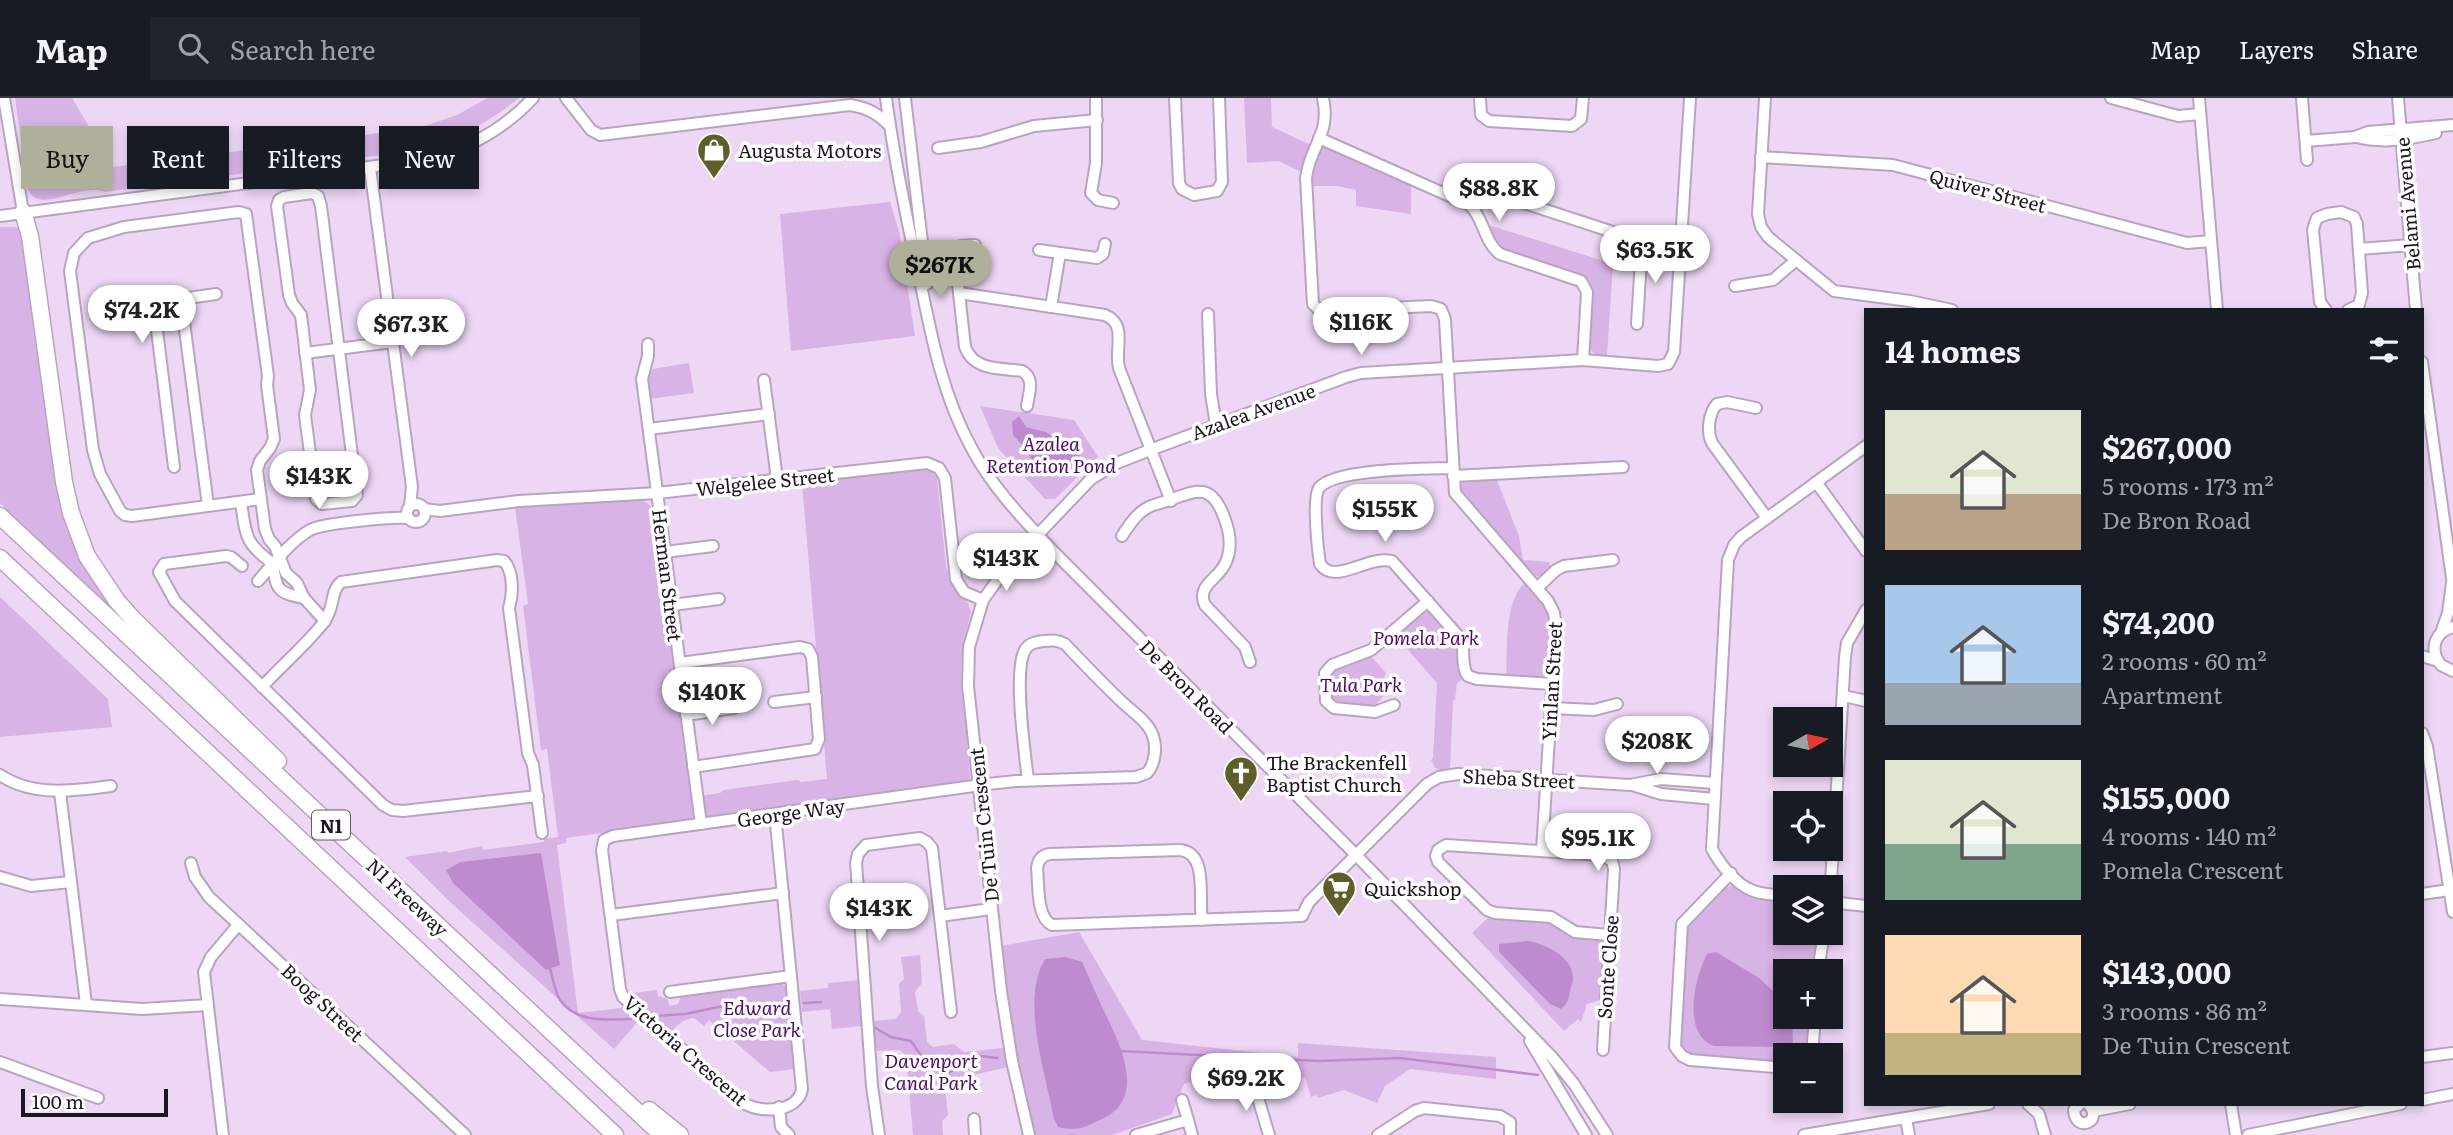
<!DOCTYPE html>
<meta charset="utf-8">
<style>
:root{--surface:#171b24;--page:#20242c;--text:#f1f3f6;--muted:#9ea1a6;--line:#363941;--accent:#afb09a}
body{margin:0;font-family:Literata,serif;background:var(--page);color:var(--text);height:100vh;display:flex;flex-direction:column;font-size:26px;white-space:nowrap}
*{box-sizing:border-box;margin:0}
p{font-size:23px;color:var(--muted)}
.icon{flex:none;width:38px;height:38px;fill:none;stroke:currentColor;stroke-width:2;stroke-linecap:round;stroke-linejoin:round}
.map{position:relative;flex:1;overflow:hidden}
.drawer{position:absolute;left:1864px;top:210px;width:560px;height:798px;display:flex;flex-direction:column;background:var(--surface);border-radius:0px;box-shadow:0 4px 10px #0003}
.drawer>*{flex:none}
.guide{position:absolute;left:21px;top:28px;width:665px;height:63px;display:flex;gap:14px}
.needle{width:46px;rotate:81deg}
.buttons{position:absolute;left:1773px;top:609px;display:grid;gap:14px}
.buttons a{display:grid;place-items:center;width:70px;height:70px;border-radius:0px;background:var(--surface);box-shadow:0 4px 10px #0003;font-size:35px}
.scale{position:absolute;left:21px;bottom:18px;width:147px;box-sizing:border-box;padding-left:7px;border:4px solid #1d151f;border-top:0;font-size:19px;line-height:24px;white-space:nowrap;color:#1d151f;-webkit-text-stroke:5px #fff;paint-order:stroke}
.price{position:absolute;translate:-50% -60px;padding:0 16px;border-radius:24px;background:#fff;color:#222;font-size:23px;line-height:46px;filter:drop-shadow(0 2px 4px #0008)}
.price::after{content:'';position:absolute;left:50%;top:42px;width:21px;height:16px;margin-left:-10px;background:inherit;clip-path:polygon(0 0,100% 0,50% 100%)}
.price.current{background:var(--accent);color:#111}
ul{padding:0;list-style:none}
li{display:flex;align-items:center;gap:21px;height:175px;padding:0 21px}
li span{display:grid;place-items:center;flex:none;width:196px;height:140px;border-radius:0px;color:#555}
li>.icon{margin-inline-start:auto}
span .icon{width:84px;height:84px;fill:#fffc;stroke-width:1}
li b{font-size:30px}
h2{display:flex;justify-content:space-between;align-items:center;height:84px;padding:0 21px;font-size:30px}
.pill{padding:0 24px;border-radius:0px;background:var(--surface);box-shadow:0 4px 10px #0003;font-size:24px;line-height:63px}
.pill.current{background:var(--accent);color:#111}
header{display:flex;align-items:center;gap:42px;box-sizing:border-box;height:98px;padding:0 35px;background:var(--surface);border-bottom:2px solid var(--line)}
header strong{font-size:33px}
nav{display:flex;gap:38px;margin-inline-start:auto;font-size:24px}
.search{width:490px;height:63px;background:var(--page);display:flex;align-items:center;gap:18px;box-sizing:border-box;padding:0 24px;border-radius:0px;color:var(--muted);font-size:26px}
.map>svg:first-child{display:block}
.green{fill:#d8b3e5}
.water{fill:#bd8bce}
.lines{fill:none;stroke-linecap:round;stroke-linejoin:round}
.stream{stroke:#bd8bce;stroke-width:2.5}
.minor-casing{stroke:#b9a4c0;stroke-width:14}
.highway-casing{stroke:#b9a4c0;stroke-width:19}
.minor{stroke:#fff;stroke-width:10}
.highway{stroke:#fff;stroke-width:16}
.labels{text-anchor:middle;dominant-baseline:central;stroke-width:7;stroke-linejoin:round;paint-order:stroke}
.shield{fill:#fff;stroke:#615b62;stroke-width:2}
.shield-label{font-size:18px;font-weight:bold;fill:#1d151f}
.poi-label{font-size:19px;fill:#1d151f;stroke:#fff;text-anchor:start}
.street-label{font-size:19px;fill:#1d151f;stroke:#fff}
.park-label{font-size:19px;font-style:italic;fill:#4d0c5f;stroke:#fff}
</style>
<header>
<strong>Map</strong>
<div class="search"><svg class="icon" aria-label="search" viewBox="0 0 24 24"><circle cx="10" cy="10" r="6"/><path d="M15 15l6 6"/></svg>Search here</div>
<nav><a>Map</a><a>Layers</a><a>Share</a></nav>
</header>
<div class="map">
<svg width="2453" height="1037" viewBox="0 0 2453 1037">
<rect width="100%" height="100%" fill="#edd7f5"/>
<g class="green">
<path d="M15 0H72L113 69 419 30 457 17 488 0H519C486 27 451 44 410 53L105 94C81 83 42 118 28 92Z"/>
<polygon points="1244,0 1271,0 1272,29 1311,47 1301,74 1279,63 1247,65"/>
<polygon points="1323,48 1411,85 1411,116 1356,108 1356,92 1337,88 1311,88 1314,67"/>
<polygon points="890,104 899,133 915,238 791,253 780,116"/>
<polygon points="1492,128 1613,166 1607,258 1596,257 1589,250 1592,192 1585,180 1507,155 1497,148 1489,130"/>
<polygon points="0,129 16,129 23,133 59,384 121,519 0,405"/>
<polygon points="689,265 694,295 649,301 647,281 653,271"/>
<polygon points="980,308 1074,322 1098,359 1055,401 1045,401 998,350"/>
<polygon points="923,371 932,374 937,380 946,468 953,489 968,505 971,514 963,545 961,570 970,680 966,685 708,719 704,715 701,698 720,695 724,692 798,682 801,684 827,681 802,384"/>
<path d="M1496 380 1519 438 1523 462 1549 464 1552 471C1545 476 1539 482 1531 476L1460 394 1461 385 1467 382Z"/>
<polygon points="641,402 649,406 655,416 695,713 692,720 683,724 566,740 566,745 557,747 578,915 621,910 623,907 640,921 614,951 451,805 405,759 447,753 448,755 482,748 483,752 544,744 544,741 558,739 547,651 541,652 523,508 528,506 515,409"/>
<path d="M1525 484 1543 504 1549 515 1551 528 1549 571 1541 580H1506C1508 551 1503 506 1525 484Z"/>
<polygon points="0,499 108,601 112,629 0,639"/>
<path d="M1424 514H1430C1439 523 1454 535 1458 548 1462 560 1456 570 1464 580L1457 585 1455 602H1453L1450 670 1441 672 1435 670 1431 662 1433 660 1437 585 1395 537Z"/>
<polygon points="1370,557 1386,575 1384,580 1386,595 1374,609 1337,607 1330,601 1328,579 1332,572"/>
<polygon points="1733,787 1753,798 1785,803 1785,835 1819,835 1813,873 1785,873 1785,919 1810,919 1808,957 1785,957 1785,966 1689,957 1680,948 1685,829 1721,791"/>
<polygon points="1490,818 1548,822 1570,837 1597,840 1603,844 1601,899 1600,902 1587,906 1581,924 1578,921 1564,933 1472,835"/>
<path d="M1079 834 1142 942 1298 959V945L1496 959V981L1410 971 1385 988 1377 1005 1344 992 1318 1000 1316 997 1311 999 1305 979 1274 988 1268 969C1242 961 1208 978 1184 986L1172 1016 1112 1037H1035L1015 952 1001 848Z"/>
<polygon points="920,857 922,885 915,894 918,913 924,918 927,944 933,949 954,946 964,954 1004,950 1008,969 952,982 945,991 948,1017 942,1023 943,1037 913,1037 906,958 900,952 878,953 872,945 871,923 896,921 901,914 899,886 904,881 901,859"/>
<polygon points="861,882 862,928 832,931 830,911 802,914 800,893 828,890 828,885"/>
<path d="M780 884 788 891 796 971 770 974 709 922 704 928 694 920C682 922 678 926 670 936L626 896 657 892 658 898 667 901 670 908 678 906 682 896Z"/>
</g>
<g class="water">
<polygon points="1019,318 1026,329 1046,334 1082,359 1083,362 1069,364 1052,376 1045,377 1033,366 1027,352 1013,337 1012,324"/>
<polygon points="541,755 560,867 546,872 453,785 446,772 461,764"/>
<path d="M1528 843C1545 846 1574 859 1573 881 1573 885 1571 888 1570 892 1569 900 1568 905 1561 911L1550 906 1499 854V846Z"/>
<path d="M1716 854 1759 880 1785 904V919H1792L1793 946 1782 949 1714 948C1681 936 1695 879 1707 856Z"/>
<path d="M1065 859 1082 864C1089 879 1095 894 1102 909 1117 940 1149 998 1104 1020 1085 1029 1079 1034 1058 1029L1054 1021C1046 976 1020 902 1045 861Z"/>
</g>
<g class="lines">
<g class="stream">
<path d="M550 871C553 880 555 894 560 902 576 925 606 922 631 921"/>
<polyline points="804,905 821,904"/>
<polyline points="656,918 685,916 733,906 786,907"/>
<polyline points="872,928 891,939 911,943 936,979 946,977 973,957 997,960"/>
<polyline points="1120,953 1319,963 1400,960 1538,977"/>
</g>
<g class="minor-casing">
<g id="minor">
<polyline points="4,0 23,114"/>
<path d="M566 0 591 32 600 37 850 7C868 10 877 15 890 28"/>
<path d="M886 0C894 60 906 118 919 177 931 237 942 296 971 349 991 388 1023 421 1053 453L1357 758 1552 959 1574 986 1607 1037"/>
<polyline points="905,0 927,186"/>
<polyline points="1096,0 1096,65 1091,95 1098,102 1113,105"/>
<polyline points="1175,0 1179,85 1182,91 1194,97 1217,93 1222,84 1219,0"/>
<path d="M1323 0C1331 37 1310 47 1306 80L1313 206 1319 212 1326 213 1431 208 1441 211 1445 221 1455 395 1548 503 1554 515 1556 528 1542 753"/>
<polyline points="1480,0 1481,17 1489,23 1572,28 1581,21 1583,0"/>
<polyline points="1765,0 1758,116 1761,129 1768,139 1834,193 1910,203 1952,212"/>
<polyline points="2111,0 2178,18 2200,16"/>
<polyline points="2199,0 2217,212"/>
<polyline points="2302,0 2307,62"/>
<polyline points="2398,0 2416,212"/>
<path d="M2356 39C2384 46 2408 41 2436 35"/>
<path d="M1319 40 1470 107C1484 121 1484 144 1500 156L1581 183 1587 194 1583 262"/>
<polyline points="2306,43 2355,39 2368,34 2453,27"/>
<polyline points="938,50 981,44 1034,28 1097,22"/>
<polyline points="1761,59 1893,67 2187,145 2211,143"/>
<polyline points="370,69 412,389 410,408"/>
<polygon points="312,95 318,98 321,108 357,397 352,403 322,406 316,401 305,317 310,292 301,217 292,205 289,197 277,108 279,102 284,99"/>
<polyline points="1512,101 1680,156"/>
<path d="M0 118 421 62C465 53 502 33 533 0"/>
<path d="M975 147 961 148 955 159 965 249C974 273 1000 270 1022 273 1035 280 1029 295 1027 308"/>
<polyline points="2359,151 2411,147"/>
<polyline points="1039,152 1060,155"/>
<polyline points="1735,188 1773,182 1795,163"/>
<path d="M959 195 1105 217C1128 227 1114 250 1119 270L1171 403"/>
<polyline points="181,201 208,408"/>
<polyline points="1051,209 1060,155 1097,160 1103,156 1105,146"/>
<polyline points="2326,212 2320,204 2313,132 2315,125 2317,120 2327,116 2341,114 2354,119 2357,126 2362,195 2359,207 2348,212"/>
<polyline points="1208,216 1211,296 1216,327"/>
<polyline points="1637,226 1642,146"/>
<polyline points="648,246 648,258 642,281 701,726"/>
<polyline points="305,255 393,244"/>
<polyline points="2422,264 2453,487"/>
<polyline points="764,282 777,381"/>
<path d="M1756 310 1727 304 1717 306C1708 316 1707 334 1712 345L1767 420"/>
<polyline points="649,331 769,316"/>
<polyline points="174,369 154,208 160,204 216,196"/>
<path d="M1453 370C1427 371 1334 370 1319 390 1312 400 1318 453 1320 466 1335 488 1367 457 1392 463L1461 541C1466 554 1460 567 1468 578L1477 581 1552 586"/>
<polyline points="1453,378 1623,369"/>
<polyline points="1816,384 1866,453"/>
<polyline points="261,401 132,418 125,417 120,413 100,376 93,352 70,173 74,155 88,140 124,129 239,114 246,116 268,278 267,287 274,341 270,350 260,363 257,372 265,431 269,441 275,448 286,475 297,485 304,500 325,523"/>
<path d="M241 404C246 438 244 444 273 466 276 491 277 495 304 500"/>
<circle cx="416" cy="415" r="9"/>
<polyline points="424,411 440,413 519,403 657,395 927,365 939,370 945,380 956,481 964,494 983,502"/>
<path d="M1122 438C1131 424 1140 410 1157 406 1190 397 1209 378 1224 419 1230 434 1233 450 1225 466 1218 481 1196 488 1205 507L1245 549 1250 564"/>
<polyline points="665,454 713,448"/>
<polyline points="242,468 231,459 226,458 164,466 159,474 175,503 383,707 392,712 403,713 538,698"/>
<path d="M258 483C272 467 292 442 310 432 323 425 391 419 408 420"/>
<polyline points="1537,490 1556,472 1564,468 1613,462"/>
<polyline points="672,507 719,501"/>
<path d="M2453 529C2434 534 2429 552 2441 567L2453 573"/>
<polyline points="2441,535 2448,515 2452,485"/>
<polyline points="2422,558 2438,563"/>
<polyline points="680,565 800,549 808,551 812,559 819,641 815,651 693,669"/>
<path d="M262 589C282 567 306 547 324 524 335 510 330 493 341 484L497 462 504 463C514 474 513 497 509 510L528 655 533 667 542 735"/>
<polyline points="1844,598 1866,603"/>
<polyline points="774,604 816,599"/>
<polyline points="1394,607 1375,614 1334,610 1326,603 1325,575 1332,567 1371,552 1428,503"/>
<polyline points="1551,610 1594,612 1617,606"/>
<polyline points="686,617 734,610"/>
<polyline points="2422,635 2427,648 2453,814"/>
<path d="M0 677C33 699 74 693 111 688"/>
<polyline points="1632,687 1661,696 1714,701"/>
<polyline points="60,694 86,906"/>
<path d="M775 716 802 991C798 1015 759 1016 742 1004L623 899 620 891 602 752 604 742 613 738 988 686 1016 683 1136 679 1147 675C1155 666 1157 650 1153 638 1148 623 1131 613 1120 602 1101 584 1083 565 1065 546 1057 542 1052 542 1044 543 1036 544 1029 545 1025 552 1013 573 1025 656 1028 682"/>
<polyline points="191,765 195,779 209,799 465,1037"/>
<polyline points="1731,775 1682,826 1675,949 1682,958 1690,962 1785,970"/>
<polyline points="0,779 31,788 71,784"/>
<polyline points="2422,796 2449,792"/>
<path d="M1785 798C1774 796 1761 797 1751 792 1736 786 1719 765 1712 751L1728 462 1734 447 1741 439 1866 348"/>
<polyline points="1830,799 1845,559 1847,545 1866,512"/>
<polyline points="1830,804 1866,808"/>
<polyline points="611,817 783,795"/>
<polyline points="940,818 991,811"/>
<path d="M1202 822C1198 801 1209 755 1180 752L1050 756C1042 757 1038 762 1037 770 1039 787 1036 819 1052 827L1302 818 1309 804 1427 686 1439 679 1458 676 1630 687 1661 681 1715 685"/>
<polyline points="1818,873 1824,835"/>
<polyline points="670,894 791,878"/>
<polyline points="0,901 142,911 208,907"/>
<polyline points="1530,943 1586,1037"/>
<polyline points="1603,952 1614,771 1612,763 1602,757 1446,747 1438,752 1436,758 1438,764 1487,812 1495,815 1551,819 1575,834 1609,837"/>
<polyline points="1812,957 1815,919"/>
<polyline points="2422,959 2453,955"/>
<polyline points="0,964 98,1000"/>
<polyline points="1253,983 1269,1037"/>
<polyline points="1182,1002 1188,1022"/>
<polyline points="2422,1002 2453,996"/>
<polyline points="2028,1006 2039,1016 2045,1037"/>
<path d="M2080 1006 2074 1012C2075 1036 2105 1023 2088 1006"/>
<polyline points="2231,1006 2236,1037"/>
<polyline points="779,1009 781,1029 789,1037"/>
<polyline points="2094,1013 2130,1006"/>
<polyline points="974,1021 975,1037"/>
<polyline points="1906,1021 1909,1037"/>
<polyline points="223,1037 204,874 211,859 238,827"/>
<polyline points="879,1037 872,988 856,765 858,756 866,747 920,740 927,744 932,750 951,914"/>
<polyline points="1029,1037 1012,963 1001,893 968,588 969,549 983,502 1006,470 1091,381 1117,365 1150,352 1346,279 1361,275 1583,262 1658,268 1668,266 1674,254 1690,0"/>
<polyline points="1136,1037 1188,1022 1192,1037"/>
<polyline points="1378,1037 1415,1013 1424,1010 1500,1018 1510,1024 1510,1037"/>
<polyline points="1804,1037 1989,1006"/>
<polyline points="2248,1037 2401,1006"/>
</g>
</g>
<g class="highway-casing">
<g id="highway">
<polyline points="23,114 30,138 64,384 71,415 87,458 117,503 134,522 278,663"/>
<polyline points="0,418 662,1037"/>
<polyline points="0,460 615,1037"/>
<polyline points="649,1012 680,1037"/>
</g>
</g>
<use href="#minor" class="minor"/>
<use href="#highway" class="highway"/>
</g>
<defs>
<g id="shop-pin" transform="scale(1.75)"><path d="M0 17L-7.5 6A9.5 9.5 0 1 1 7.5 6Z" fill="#5f5e2a" stroke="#fff"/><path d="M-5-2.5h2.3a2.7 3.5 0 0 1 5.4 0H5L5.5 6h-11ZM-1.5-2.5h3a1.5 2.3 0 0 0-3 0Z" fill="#fff"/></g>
<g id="church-pin" transform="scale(1.75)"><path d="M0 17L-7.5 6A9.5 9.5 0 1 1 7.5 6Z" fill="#5f5e2a" stroke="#fff"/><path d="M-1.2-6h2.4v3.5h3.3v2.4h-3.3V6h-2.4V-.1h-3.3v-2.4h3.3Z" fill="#fff"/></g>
<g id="supermarket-pin" transform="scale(1.75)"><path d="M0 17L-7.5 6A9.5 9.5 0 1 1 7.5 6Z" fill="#5f5e2a" stroke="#fff"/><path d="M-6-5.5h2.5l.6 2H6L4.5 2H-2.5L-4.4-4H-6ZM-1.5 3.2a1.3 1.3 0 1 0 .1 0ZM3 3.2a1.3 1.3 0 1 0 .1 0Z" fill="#fff"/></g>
</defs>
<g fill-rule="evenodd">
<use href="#shop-pin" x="714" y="52"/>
<use href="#church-pin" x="1241" y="675"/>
<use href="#supermarket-pin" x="1339" y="790"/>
</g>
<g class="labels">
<rect class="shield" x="312" y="712.5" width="38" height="29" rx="5"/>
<g class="shield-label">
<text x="331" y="727">N1</text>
</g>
<g class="poi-label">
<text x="738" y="52">Augusta Motors</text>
<text x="1266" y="664">The Brackenfell<tspan x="1266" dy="22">Baptist Church</tspan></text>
<text x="1364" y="790">Quickshop</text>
</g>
<g class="street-label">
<text transform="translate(1988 92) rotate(15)">Quiver Street</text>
<text transform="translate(2407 106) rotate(-95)">Belami Avenue</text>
<text transform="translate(1253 313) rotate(-20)">Azalea Avenue</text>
<text transform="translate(765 383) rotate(-6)">Welgelee Street</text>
<text transform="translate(668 477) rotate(83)">Herman Street</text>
<text transform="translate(1551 583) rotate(-87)">Yinlan Street</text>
<text transform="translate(1187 588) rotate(45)">De Bron Road</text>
<text transform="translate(1519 680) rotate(3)">Sheba Street</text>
<text transform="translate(791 714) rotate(-8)">George Way</text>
<text transform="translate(983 727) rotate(-96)">De Tuin Crescent</text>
<text transform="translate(408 799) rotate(43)">N1 Freeway</text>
<text transform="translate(1607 869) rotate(-86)">Sonte Close</text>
<text transform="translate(323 904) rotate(43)">Boog Street</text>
<text transform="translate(686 952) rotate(41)">Victoria Crescent</text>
</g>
<g class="park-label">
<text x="1051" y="345">Azalea<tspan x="1051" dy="22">Retention Pond</tspan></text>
<text x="1426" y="539">Pomela Park</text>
<text x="1361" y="586">Tula Park</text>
<text x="757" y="909">Edward<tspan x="757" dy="22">Close Park</tspan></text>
<text x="931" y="962">Davenport<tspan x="931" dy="22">Canal Park</tspan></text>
</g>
</g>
</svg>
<div class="buttons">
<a><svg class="needle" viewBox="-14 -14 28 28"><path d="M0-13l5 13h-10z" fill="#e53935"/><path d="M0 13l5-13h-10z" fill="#9ea1a6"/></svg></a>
<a><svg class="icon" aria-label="locate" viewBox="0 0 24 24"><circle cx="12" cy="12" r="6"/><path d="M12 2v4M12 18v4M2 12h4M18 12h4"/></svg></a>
<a><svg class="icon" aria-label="layers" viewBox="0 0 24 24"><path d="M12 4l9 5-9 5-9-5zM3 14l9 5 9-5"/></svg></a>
<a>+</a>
<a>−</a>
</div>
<div class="scale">100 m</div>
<b class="price" style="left:1499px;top:125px">$88.8K</b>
<b class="price" style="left:1655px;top:187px">$63.5K</b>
<b class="price current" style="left:940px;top:202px">$267K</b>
<b class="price" style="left:142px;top:247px">$74.2K</b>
<b class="price" style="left:1361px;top:259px">$116K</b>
<b class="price" style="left:411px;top:261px">$67.3K</b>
<b class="price" style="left:319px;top:413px">$143K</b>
<b class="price" style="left:1385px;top:446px">$155K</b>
<b class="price" style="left:1006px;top:495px">$143K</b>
<b class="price" style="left:712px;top:629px">$140K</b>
<b class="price" style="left:1657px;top:678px">$208K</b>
<b class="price" style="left:1598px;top:775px">$95.1K</b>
<b class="price" style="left:879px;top:845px">$143K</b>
<b class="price" style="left:1246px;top:1015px">$69.2K</b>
<div class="guide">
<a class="pill current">Buy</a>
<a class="pill">Rent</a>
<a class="pill">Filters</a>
<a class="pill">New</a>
</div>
<section class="drawer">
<h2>14 homes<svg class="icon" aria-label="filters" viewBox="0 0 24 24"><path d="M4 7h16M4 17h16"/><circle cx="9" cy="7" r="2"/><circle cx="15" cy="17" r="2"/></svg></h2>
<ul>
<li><span style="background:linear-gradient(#dfe7d0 60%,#b9a48a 0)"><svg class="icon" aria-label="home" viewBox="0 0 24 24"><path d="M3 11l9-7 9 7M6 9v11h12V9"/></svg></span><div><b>$267,000</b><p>5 rooms · 173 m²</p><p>De Bron Road</p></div></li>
<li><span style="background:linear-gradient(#a9c7e8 70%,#9aa5b1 0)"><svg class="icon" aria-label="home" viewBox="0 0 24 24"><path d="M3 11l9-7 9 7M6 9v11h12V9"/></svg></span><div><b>$74,200</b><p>2 rooms · 60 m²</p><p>Apartment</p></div></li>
<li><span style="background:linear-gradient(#dfe7d0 60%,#7fa58c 0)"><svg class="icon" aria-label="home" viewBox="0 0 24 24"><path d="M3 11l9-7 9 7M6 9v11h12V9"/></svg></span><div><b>$155,000</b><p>4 rooms · 140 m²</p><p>Pomela Crescent</p></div></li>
<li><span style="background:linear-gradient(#ffd9b3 70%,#c2b280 0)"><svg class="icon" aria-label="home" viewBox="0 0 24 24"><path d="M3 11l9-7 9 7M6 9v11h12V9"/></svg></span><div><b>$143,000</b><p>3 rooms · 86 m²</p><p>De Tuin Crescent</p></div></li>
</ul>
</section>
</div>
